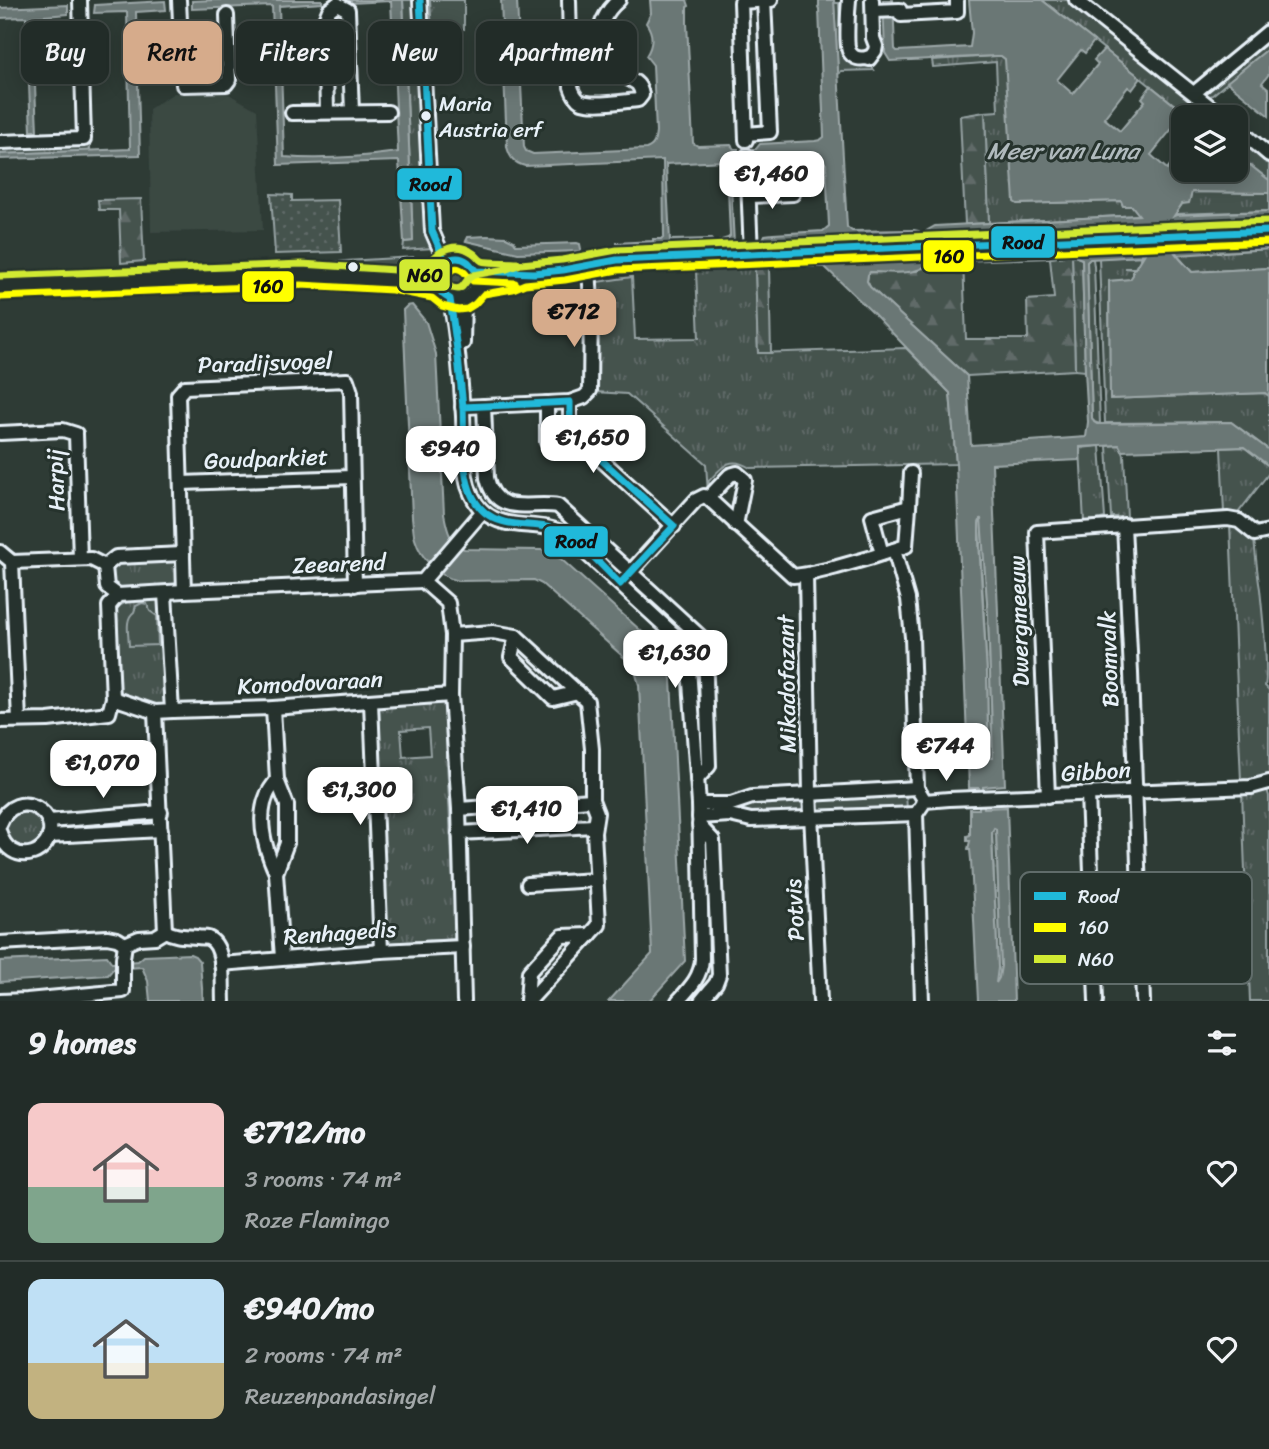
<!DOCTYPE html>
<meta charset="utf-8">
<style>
:root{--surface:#222c28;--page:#2a3430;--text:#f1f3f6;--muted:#a2a7a8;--line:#3f4845;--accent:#d6ab8b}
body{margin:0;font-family:Sriracha,sans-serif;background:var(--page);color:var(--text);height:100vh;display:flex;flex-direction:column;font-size:26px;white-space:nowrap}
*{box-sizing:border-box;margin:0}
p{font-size:23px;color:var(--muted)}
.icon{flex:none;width:38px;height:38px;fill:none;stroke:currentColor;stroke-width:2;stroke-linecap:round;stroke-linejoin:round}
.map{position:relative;height:1001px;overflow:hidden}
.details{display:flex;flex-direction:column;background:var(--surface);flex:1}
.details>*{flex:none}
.banner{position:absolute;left:21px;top:21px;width:700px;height:63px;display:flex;gap:14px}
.tools{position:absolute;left:1171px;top:105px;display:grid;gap:14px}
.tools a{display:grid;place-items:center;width:77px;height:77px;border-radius:14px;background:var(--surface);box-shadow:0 4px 18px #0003,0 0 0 2px var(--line);font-size:35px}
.price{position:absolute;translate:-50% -60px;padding:0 16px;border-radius:14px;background:#fff;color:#222;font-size:23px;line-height:46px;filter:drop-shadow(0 2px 4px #0008)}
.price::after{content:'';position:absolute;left:50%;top:42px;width:21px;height:16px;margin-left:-10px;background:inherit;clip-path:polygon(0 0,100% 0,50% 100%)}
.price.current{background:var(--accent);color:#111}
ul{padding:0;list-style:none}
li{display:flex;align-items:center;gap:21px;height:175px;padding:0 28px}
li+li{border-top:2px solid var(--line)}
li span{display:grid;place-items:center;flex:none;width:196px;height:140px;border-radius:14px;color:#555}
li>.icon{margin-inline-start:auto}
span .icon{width:84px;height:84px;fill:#fffc;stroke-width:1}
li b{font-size:30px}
h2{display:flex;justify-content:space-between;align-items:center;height:84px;padding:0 28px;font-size:30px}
.tag{padding:0 24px;border-radius:14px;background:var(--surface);box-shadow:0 4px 18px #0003,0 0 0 2px var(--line);font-size:24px;line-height:63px}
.tag.current{background:var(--accent);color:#111}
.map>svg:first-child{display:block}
.built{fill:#3b4843}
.grass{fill:url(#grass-tufts);stroke:#96a2a3;stroke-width:2;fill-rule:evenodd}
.forest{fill:url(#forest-firs);stroke:#96a2a3;stroke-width:2}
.garden{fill:url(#garden-dots);stroke:#96a2a3;stroke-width:2}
.pitch{fill:#45524e;stroke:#96a2a3;stroke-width:2}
.water{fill:#6b7775;stroke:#9da8a9;stroke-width:2;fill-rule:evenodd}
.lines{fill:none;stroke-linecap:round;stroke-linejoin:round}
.minor-casing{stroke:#e8f1f8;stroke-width:18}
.minor{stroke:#26332d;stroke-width:12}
.bus-1-casing{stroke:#26332d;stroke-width:12}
.bus-2-casing{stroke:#26332d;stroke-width:12}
.bus-3-casing{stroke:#26332d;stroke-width:12}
.bus-1{stroke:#20b9da;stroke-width:7}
.bus-2{stroke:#ff0;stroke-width:7}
.bus-3{stroke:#d1ea32;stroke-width:7}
.bus-dot{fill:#e8f1f8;stroke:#26332d;stroke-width:2.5}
.labels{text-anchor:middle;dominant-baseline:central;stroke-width:6;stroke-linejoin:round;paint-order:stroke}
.bus-label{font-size:21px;fill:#e8f1f8;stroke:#26332d;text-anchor:start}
.street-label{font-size:23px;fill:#e8f1f8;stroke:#26332d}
.water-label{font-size:24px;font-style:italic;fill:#b0babd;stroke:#26332d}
.key{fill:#26332d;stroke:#606c6a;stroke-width:2}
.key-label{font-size:19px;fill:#e8f1f8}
.line-badge{stroke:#26332d;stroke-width:2.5}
.pale-badge-label{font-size:19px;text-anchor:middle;font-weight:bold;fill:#111}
</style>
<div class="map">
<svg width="1269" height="1001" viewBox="0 0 1269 1001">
<defs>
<pattern id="grass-tufts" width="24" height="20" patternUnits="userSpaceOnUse" patternTransform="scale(1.75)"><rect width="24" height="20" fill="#45524e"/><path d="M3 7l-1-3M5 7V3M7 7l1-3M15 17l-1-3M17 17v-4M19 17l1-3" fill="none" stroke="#606b68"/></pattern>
<pattern id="forest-firs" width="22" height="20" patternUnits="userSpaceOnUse" patternTransform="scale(1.75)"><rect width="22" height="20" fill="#45524e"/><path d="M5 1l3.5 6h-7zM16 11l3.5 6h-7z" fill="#606b68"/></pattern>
<pattern id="garden-dots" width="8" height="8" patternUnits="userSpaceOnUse" patternTransform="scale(1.75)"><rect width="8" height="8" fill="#45524e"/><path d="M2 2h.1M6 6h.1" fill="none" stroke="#606b68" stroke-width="1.8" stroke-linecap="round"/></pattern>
</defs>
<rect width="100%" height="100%" fill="#2e3b35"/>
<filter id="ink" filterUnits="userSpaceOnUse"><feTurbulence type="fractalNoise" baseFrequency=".0143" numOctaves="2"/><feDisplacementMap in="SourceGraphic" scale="14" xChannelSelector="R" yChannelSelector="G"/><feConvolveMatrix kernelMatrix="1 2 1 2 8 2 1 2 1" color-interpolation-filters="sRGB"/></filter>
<g filter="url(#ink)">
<polygon class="built" points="225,92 257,110 263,230 151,232 149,109 174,93"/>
<g class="grass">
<polygon points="403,0 416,0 433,248 403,250 404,242 413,241"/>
<polygon points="430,0 464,0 464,29 432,31"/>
<polygon points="1042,0 1070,0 1216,117 1190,117"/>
<polygon points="834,3 839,3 840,31 845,31 863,66 870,64 874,70 841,71 840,73 838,74"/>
<polygon points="1269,36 1269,48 1210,97 1201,91"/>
<polygon points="996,56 1001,56 1006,60 1015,202 1018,204 1121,201 1123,206 1132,206 1140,215 989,223 985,112 998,111 996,62 933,67 932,60"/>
<polygon points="1236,133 1269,159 1269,180 1236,154"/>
<polygon points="90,143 90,151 0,154 0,146"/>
<polygon points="1191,192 1269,193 1269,211 1175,214"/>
<polygon points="1145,248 1147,248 1135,268 1125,268 1133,269 1133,275 1130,280 1109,281 1110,399 1265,393 1269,396 1269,450 1231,422 1105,423 1099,258 1140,256"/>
<polygon points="1269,249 1269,268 1192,272 1176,254"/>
<polygon points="1072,255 1082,259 1085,371 1075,370"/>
<polygon points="414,257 416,267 349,268 278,272 276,265"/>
<polygon points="1089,259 1093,259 1094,266 1100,424 1094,422 1092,418 1087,262"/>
<circle cx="457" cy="279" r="15"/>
<path d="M755 268 758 353 906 348 950 393 956 464 750 468C729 455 722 467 708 482L713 488 708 493 706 464 627 394 595 392 597 282 632 277 635 339 699 338 696 271 704 269Z"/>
<polygon points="1120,445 1124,455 1127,517 1111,517 1107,446"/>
<polygon points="1100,446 1105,518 1084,523 1080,448"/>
<polygon points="1244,447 1269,466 1269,473 1238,513 1224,513 1221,448"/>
<path d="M1230 524 1236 525 1254 540C1256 556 1257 573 1260 589 1262 610 1269 670 1265 686L1269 690V774L1252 780 1241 781Z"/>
<polygon points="171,560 180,564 179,587 120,591 114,586 112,567 114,563"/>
<path d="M161 599 167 705 154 706 117 693 114 612C124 597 144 600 161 599Z"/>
<path d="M444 700 456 939 387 943 376 704ZM428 728 430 755 403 757 401 730Z"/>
<polygon points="1267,790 1269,796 1269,1001 1250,1001 1242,793"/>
<polygon points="906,793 907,810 817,814 816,798"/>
<polygon points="806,798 808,812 756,817 734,812 733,807 756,800"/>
<path d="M15 810H35L46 826C45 830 45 834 43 838 33 859 0 844 5 825 7 820 12 815 15 810Z"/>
</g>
<g class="forest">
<polygon points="985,112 989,223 965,224 960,116"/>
<polygon points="141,199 144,261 121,263 119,210 99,210 98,200"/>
<polygon points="1072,255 1075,370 967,376 870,287 867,281 868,275 870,272 917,271 930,262 963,260 966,339 1028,339 1027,300 1054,298 1050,258"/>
<polygon points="755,268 769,268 771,353 758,353"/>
<polygon points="981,517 988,615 993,758 990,758 988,735 987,674 979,523"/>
<polygon points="994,828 996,829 1001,966 999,978 996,983 995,982 998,968 992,832"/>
</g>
<polygon class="garden" points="271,194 292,195 292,201 338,200 341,252 275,254"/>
<path class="pitch" d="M142 603 147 604 150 611 157 616 158 645 129 646C129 635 124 619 134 612L136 606Z"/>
<g class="water">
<path d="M214 0H322V3L279 6 284 157C321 160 361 157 398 152L391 1 350 3V0H403L413 241 404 242 399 161 278 165 272 6 192 9V1Z"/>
<path d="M501 0H517L524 147 526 151 533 154 646 149C655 146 655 140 656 132L653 65 646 56C653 45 654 34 646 23L651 13 650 0H687L689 6 687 7V23L693 143 698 146 731 145 734 149H738V155L734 156 730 165 734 244H718V241L728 238 730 236 727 165 724 161 666 164 670 240 711 239 713 241V245L617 250V243L653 241V239H661L664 236 663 160 525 166C514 163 510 158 507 147Z"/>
<path d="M819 0H834L847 227 852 231 914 230 919 231V235L848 238C841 243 833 241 825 239L765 241 763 239 765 235 773 234 823 231 829 226 826 164 820 159 763 160 757 155H753L752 149H756L760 144 815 141 820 140 824 137 819 9 818 7 819 6Z"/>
<path d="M883 0H893L895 49 897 51 970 47 972 33 969 0H1042L1094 41 1085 53 1081 50 1057 80 1073 94 1098 64 1094 60 1104 49 1141 78 1132 90 1128 87 1104 118 1120 131 1145 101 1142 98 1151 86 1188 116 1183 117V122L1179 127 1175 125 1151 155 1167 169 1183 150V170H1236V154L1269 180V193L1192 192 1189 203 1182 204 1174 216 1176 215 1269 211V218L1170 223C1165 248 1176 254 1192 272L1269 268V396L1265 393 1110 399 1109 281 1130 279 1133 275V269L1136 268 1149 247 1148 226 1146 224 1122 225 1119 229 1118 226 926 235V231L935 226 1139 215 1132 206H1123L1121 201 1017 204 1014 202 1005 59 1001 56H996L890 61 885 53Z"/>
<polygon points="165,1 166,10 136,12 140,155 0,159 0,154 130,149 127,12 94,13 95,5"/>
<polygon points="68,5 68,14 32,17 37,131 31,131 26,17 0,18 0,8"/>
<polygon points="1269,48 1269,74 1262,83 1269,89 1269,116 1227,82"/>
<polygon points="487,236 506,237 514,241 516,245 577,243 580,244 581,249 580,251 518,253 466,241 468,237"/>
<polygon points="1269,242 1269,249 1178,255 1172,247"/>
<path d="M1145 248 1141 256 1090 259 1087 262 1092 418 1094 422 1097 424 1231 422 1269 450V466L1244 447 1122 451 1119 445 1080 447V460L992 464 1005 785 983 787 984 808 1007 807 1014 1001H978L971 860 970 850 968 849 970 841H967V836L970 835V809H979V788H969L956 464 950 393 873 313 825 267H786L787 264 983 253ZM1072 255 1082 259 1085 371 1088 422 1086 437 971 445 967 376 870 287 867 281 868 275 870 272C889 272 917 277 931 262L1050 258ZM981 518 988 615 993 758H990L988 735 987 674 979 542V523ZM994 828 996 829 1001 966 999 978 996 983 998 968 992 840V832Z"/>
<path d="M412 305 426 322 436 354 444 514C447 529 449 542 464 549L542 550 561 559 649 638 664 655 671 679 685 961 649 1001H609L652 954 639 685 635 671 628 661 542 584 534 580 458 581C438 576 421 559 415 539 413 532 413 524 412 517L403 310 407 306Z"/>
<polygon points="190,954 195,956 200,962 203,1001 150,1001 148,981 142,967 113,969 108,975 0,982 0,961 107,956 112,963 138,961 144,956"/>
</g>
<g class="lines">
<g class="minor-casing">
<g id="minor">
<polyline points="179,0 183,85 226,84 229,80 227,15"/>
<polyline points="420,0 432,231 445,261"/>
<path d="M569 0 571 87C573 93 575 98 580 101 591 107 625 101 638 100L642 95C639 77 628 83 621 72 617 66 618 56 613 51 611 48 606 47 604 44 593 30 608 9 619 0"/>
<path d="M849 0C848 10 846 44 849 51 853 59 861 60 869 57V59L875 51 876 46 873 38 872 0"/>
<polyline points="1076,0 1223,117"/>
<polyline points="337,4 348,10 352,112"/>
<polyline points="873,11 900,10 901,15 957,12 957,0"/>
<polyline points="182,57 228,56"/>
<polyline points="1194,93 1269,31"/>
<polyline points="327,112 325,20 329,10 337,4"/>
<polyline points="292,113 388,112"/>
<polyline points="1236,127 1269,155"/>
<polyline points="746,134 770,132 764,0"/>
<polyline points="746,140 741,2 771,0"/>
<polyline points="0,142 84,139 80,0"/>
<polyline points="747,156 751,254"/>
<polyline points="750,196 793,194"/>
<circle cx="457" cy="279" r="21"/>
<polyline points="476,271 534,273 563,270 617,260 1269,231"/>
<polyline points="477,285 510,279 521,275"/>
<polyline points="0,287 301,274 393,280 437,288"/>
<path d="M450 299C457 337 461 377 463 416 464 438 462 464 468 486 472 498 478 509 489 516 513 531 542 520 566 535L679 639 688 655 699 804 702 959C701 977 690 988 678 1001"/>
<polyline points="463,343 464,299"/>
<polyline points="570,402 570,441 584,444 674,526"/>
<polyline points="547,403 547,442 570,441"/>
<path d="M484 406 487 478C496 518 530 501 558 506L702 638 705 649 709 766 697 779"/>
<polyline points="462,407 570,402 584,397 590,391 591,305 589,264"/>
<polyline points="0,433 63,430 76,434 80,559"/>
<polyline points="182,483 352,477"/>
<polyline points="708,498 730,475 737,473 745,480 736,525"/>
<polyline points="909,507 911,473"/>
<polyline points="1124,525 1131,673 1143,1001"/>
<polyline points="894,550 908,599 912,637 917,788 925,801"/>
<polyline points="0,552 12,562 91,559 105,566 116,557 183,554"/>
<polyline points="12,562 19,720"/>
<polyline points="105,566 107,587 118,595"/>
<polyline points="806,575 810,793 820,1001"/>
<path d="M625 578 696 500 704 496 708 498 793 576C808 575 822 571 837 567 860 561 883 554 906 546L909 507 872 517 882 554"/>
<polyline points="423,581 448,603 452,635 451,695 459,809 464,1001"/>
<polyline points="184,591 178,395 185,387 347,380 351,392 355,585"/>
<polyline points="452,635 493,632 516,636 587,701 592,749 592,800 597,813 594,832 599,925 529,1001"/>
<polyline points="516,636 511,657 553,698 578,692"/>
<polyline points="113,698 109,606 118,595 184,591 423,581 483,511"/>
<polyline points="371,702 381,951"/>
<polyline points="273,708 277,780 287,805 287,843 276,873 282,958"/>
<polyline points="172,711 273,708 451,695"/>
<polyline points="155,712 165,931"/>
<polyline points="0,721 48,720 109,713 113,698 155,712 172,711 165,593"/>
<polyline points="1088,794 1096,1001"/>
<polyline points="1048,796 1037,532 1228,519 1239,521 1255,534 1269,531"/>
<polyline points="699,804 731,804 752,797 917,788"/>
<polyline points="459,809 592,800"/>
<polyline points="916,814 925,801 949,799 1251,787 1269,782"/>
<polyline points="916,814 922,1001"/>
<polyline points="699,817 730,815 751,820 916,814"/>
<polyline points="49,821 161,812"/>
<path d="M0 824C16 784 65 814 46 843 43 847 39 851 33 853 17 858 4 848 0 833"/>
<polyline points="699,825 713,840 719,975 716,983 701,1001"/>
<polyline points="459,833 594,826"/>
<polyline points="49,836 161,830"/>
<path d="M276 873C265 849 256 820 267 795 269 790 273 785 277 780"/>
<polyline points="528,884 596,880"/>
<polyline points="1092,890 1049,893 1053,960 1095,958"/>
<path d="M0 943 107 937 117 939 125 944 139 938 155 937 165 931C176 937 185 936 197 937 201 938 205 937 208 938 226 945 222 985 223 1001"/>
<polyline points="221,964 381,951 463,947"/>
<polyline points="0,1001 27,1000 123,991 123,958 125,944"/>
<polyline points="527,1001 529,972 562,936 590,935"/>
</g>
</g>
<use href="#minor" class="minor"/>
<g class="bus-1-casing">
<g id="bus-1">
<polyline points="420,0 432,231 445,261"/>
<path d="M570 402V441L584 444 674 526 620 584C602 566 578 537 554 529 537 523 518 527 501 521 455 507 465 444 463 407Z"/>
<path d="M463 407 458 357 450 299C447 297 443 295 441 292 426 274 450 248 468 262 471 265 473 268 476 271L534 273 563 270 617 260 1269 231"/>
</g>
</g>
<g class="bus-2-casing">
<g id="bus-2">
<path d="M400 289 439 284C447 278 452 261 464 272 467 275 470 279 473 281L515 283"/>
<polyline points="0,297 301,285 392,290 432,298 442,306 458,310 467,309 475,304 484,294 513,289 525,284 565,280 618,270 1269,242"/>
</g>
</g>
<g class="bus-3-casing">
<g id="bus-3">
<path d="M398 269 429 264C439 249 457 241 473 253 477 255 478 259 482 261 486 263 510 262 517 263"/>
<polyline points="0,276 302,264 395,270 440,278 452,288 458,289 462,287 469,278 474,275 507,269 521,264 562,260 617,250 1269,221"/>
</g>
</g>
<use href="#bus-1" class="bus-1"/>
<use href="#bus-2" class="bus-2"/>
<use href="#bus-3" class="bus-3"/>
</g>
</g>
<g class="bus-dot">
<circle cx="426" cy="116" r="6"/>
<circle cx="353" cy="267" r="6"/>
</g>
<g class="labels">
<g class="bus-label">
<text x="439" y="104">Maria<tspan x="439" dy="26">Austria erf</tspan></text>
</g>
<g class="street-label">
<text transform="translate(265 363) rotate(-2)">Paradijsvogel</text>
<text transform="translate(266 459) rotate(-2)">Goudparkiet</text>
<text transform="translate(56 480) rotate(-92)">Harpij</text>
<text transform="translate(339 564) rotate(-2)">Zeearend</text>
<text transform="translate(1019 621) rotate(-92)">Dwergmeeuw</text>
<text transform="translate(1109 659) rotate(-92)">Boomvalk</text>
<text transform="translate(310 683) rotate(-3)">Komodovaraan</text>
<text transform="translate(787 684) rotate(-91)">Mikadofazant</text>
<text transform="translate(1096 772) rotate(-3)">Gibbon</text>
<text transform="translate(795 910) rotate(-93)">Potvis</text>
<text transform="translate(340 933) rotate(-4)">Renhagedis</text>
</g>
<g class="water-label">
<text x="1063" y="151">Meer van Luna</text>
</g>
</g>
<rect x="1020" y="872" width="232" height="112" rx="10" class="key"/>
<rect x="1034" y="892" width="32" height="8" fill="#20b9da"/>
<rect x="1034" y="923" width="32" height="9" fill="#ff0"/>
<rect x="1034" y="955" width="32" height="8" fill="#d1ea32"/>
<g class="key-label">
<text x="1078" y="903">Rood</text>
<text x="1078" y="934">160</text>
<text x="1078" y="966">N60</text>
</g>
<g class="line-badge">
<rect x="396" y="167" width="67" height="34" rx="7" fill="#20b9da"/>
<rect x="990" y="225" width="66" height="34" rx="7" fill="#20b9da"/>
<rect x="922" y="239" width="53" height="34" rx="7" fill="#ff0"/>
<rect x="398" y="258" width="53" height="34" rx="7" fill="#d1ea32"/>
<rect x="241" y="270" width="54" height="33" rx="7" fill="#ff0"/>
<rect x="543" y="525" width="66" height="33" rx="7" fill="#20b9da"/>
</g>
<g class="pale-badge-label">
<text x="430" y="191">Rood</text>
<text x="1023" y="249">Rood</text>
<text x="949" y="263">160</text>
<text x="425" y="282">N60</text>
<text x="268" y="293">160</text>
<text x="576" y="548">Rood</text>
</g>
</svg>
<div class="tools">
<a><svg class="icon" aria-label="layers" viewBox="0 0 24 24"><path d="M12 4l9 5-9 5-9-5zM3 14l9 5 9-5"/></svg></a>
</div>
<b class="price" style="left:772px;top:211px">€1,460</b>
<b class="price current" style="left:574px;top:349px">€712</b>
<b class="price" style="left:593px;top:475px">€1,650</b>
<b class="price" style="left:451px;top:486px">€940</b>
<b class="price" style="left:675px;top:690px">€1,630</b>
<b class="price" style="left:946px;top:783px">€744</b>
<b class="price" style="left:103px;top:800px">€1,070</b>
<b class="price" style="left:360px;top:827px">€1,300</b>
<b class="price" style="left:527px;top:846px">€1,410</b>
<div class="banner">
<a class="tag">Buy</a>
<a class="tag current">Rent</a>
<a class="tag">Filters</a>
<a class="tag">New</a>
<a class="tag">Apartment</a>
</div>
</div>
<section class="details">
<h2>9 homes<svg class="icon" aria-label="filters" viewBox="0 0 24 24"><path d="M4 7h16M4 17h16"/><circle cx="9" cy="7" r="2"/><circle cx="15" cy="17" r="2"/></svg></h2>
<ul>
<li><span style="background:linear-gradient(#f6c9c9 60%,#7fa58c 0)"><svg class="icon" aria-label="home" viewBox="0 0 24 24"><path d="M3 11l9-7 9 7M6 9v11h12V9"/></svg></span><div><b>€712/mo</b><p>3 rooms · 74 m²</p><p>Roze Flamingo</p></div><svg class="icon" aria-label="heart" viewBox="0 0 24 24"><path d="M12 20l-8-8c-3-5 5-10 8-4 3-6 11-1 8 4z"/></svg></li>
<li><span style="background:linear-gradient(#bfe0f5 60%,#c2b280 0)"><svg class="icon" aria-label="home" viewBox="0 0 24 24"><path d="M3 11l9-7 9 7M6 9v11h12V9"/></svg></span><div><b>€940/mo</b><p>2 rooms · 74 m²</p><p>Reuzenpandasingel</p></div><svg class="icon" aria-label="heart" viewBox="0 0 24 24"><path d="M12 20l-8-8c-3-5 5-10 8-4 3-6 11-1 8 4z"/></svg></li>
</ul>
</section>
